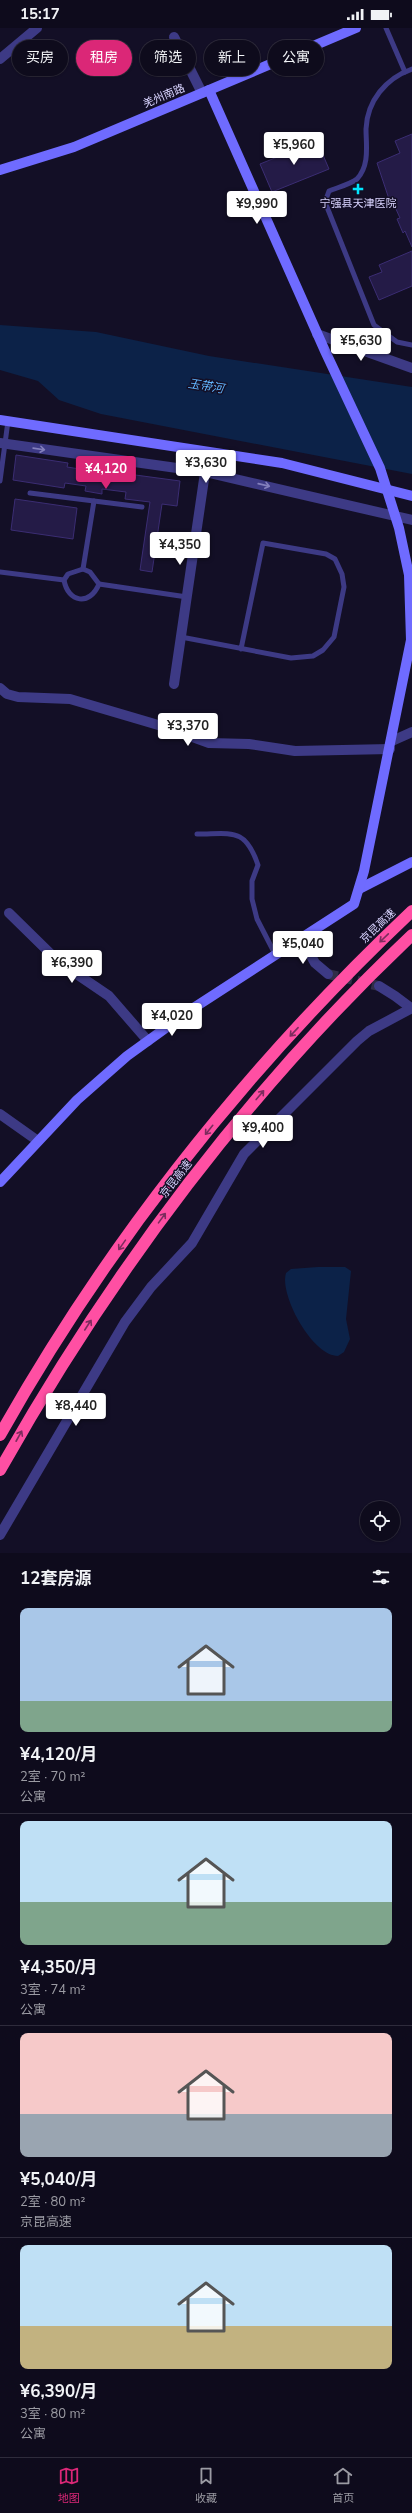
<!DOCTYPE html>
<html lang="zh">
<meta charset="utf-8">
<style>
:root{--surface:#0e0b1c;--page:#1c1929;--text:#f1f3f6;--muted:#9b9ba3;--line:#2e2b3b;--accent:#db2777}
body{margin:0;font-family:"Nunito Sans","Noto Sans SC",sans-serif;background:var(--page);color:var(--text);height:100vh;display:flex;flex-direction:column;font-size:15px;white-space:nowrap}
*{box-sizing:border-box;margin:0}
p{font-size:13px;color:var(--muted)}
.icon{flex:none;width:22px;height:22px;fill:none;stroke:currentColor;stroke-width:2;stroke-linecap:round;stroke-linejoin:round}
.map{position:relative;height:1525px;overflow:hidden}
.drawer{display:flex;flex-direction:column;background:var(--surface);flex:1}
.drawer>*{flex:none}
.banner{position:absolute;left:12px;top:12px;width:388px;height:36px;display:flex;gap:8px}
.buttons{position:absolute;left:360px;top:1473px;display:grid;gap:8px}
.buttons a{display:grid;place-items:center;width:40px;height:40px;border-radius:50%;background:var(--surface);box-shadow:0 1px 3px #0004,0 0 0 1px var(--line);font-size:20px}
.price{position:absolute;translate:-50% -34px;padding:0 9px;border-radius:4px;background:#fff;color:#222;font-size:13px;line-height:26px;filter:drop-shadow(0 1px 2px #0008)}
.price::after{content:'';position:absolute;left:50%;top:24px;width:12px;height:9px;margin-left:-6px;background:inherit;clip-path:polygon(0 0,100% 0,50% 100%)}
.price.active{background:var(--accent);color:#fff}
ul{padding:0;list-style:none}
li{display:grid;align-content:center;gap:8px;height:212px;padding:0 20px}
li+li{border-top:1px solid var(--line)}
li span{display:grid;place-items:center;height:124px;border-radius:8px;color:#555}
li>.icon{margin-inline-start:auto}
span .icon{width:72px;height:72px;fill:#fffc;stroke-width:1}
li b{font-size:17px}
h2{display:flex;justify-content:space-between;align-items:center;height:48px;padding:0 20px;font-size:17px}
.tag{padding:0 14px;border-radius:18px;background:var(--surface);box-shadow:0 1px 3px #0004,0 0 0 1px var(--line);font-size:14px;line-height:36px}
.tag.active{background:var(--accent);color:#fff}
.status{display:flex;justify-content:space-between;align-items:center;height:28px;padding:0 20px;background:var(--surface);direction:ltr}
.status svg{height:11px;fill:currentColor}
.menu{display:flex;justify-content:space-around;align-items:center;height:56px;border-top:1px solid var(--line);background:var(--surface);font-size:11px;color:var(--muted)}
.menu a{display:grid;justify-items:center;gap:2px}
.menu .active{color:var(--accent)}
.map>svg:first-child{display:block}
.water{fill:#0c2248}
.building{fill:#241b47;stroke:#3b2d73}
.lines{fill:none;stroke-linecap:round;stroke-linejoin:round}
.street-tunnel{stroke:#312d47;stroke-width:10;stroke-dasharray:10 5;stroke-linecap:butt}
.lane{stroke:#3d3a85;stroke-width:5}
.street{stroke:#3d3a85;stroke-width:10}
.secondary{stroke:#6f6bff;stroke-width:10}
.highway{stroke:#ff4fa3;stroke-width:12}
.oneway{stroke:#837fbc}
.oneway2{stroke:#7d2c5e}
.poi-dot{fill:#00e5ff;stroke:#130f26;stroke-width:1.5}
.labels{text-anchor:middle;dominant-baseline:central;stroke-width:3;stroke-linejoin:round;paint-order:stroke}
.street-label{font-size:11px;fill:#d9d4ff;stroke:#130f26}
.poi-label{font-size:11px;fill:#d9d4ff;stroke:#130f26}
.water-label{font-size:12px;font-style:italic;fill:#62b6ff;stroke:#130f26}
</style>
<div class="status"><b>15:17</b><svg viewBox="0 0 49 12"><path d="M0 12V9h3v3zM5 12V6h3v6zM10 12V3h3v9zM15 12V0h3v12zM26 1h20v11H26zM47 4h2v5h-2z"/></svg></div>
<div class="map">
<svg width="412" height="1525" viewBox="0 0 412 1525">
<rect width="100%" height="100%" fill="#130f26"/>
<g class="water">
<polygon points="0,297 96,304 209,328 412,359 412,446 101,386 59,372 38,353 0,342"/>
<path d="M318 1239H345L351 1243 346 1291 350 1311 344 1324 338 1328C312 1328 279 1266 286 1245L291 1241Z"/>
</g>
<g class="building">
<polygon points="412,106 412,219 405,203 403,205 397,191 400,190 391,170 389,171 377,135 400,125 395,113"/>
<polygon points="317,113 329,141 272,164 260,136"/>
<polygon points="412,223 412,258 379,272 369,249 382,244 379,237"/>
<polygon points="16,427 68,435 67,439 86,442 86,437 112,441 111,446 128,448 128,446 180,453 177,478 162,476 152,544 140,542 150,474 125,471 126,464 102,461 102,466 85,463 86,458 65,455 64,460 13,452"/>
<polygon points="15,471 77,480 73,511 11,502"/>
</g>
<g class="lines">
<polyline class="street-tunnel" points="328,946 379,958"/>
<g class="lane">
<polyline points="386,0 405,44"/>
<path d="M412 41C386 50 367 73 366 101 366 117 370 137 357 151 351 156 336 160 329 163L325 174 374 297 397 314 412 317"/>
<polyline points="0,453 8,393"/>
<polyline points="30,465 142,479"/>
<path d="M83 541 90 544 99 556C90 578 68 575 64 552L68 546Z"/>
<polyline points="83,541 94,473"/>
<polyline points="0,544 64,552"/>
<polyline points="99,556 187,569"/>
<polyline points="181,609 291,630 313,628 323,622 334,609 344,559 342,546 335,531 326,526 263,515 241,621"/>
<path d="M197 806C232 806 245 799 258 837L252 853V871L257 891 275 926"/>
</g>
<g class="street">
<polyline points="174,9 202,65"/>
<polyline points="0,31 37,0"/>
<polyline points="317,306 412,340"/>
<polyline points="0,415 205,444 412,492"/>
<polyline points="174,656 208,424"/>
<polyline points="0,660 7,666 18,669 70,671 165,699 209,715 249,716 295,723 390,721"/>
<polyline points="392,713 412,704"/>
<polyline points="9,885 59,934 109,968 148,1013"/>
<polyline points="301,910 315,935 328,946"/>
<polyline points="379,958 395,968 411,980"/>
<polyline points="0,1086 38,1113"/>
<polyline points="0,1507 125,1294 151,1259 192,1215 244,1126 357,1013 369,1003 412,980"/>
</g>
<g class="secondary">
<polyline points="0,142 74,119 356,0"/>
<polyline points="0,392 282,435 412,468"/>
<polyline points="359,861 412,834"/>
<polyline points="0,1154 77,1072 127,1028 192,981 354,876 364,843 411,612 409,547 399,500 380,440 325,323 209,62"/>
</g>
<g class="highway">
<path d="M0 1407C109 1213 250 1036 412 883"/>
<path d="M0 1442C111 1245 248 1062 412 907"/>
</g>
</g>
<defs><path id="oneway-shaft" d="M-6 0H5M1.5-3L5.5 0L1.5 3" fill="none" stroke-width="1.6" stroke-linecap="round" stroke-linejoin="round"/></defs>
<g class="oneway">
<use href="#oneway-shaft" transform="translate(39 421) rotate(8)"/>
<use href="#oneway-shaft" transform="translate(264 457) rotate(13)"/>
</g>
<g class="oneway2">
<use href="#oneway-shaft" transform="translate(384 910) rotate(136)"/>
<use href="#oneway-shaft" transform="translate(294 1004) rotate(133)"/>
<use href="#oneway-shaft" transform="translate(260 1067) rotate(-50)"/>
<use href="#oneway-shaft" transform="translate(209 1102) rotate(129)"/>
<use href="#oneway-shaft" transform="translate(162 1190) rotate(-54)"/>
<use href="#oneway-shaft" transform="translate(122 1217) rotate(125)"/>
<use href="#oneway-shaft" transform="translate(88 1297) rotate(-57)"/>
<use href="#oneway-shaft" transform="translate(19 1408) rotate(-61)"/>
</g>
<path class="poi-dot" d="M356 155h4v4h4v4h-4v4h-4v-4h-4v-4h4z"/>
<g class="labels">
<g class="street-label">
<text transform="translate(164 68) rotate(-23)">羌州南路</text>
<text transform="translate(378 898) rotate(-44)">京昆高速</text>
<text transform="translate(176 1151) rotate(-52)">京昆高速</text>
</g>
<g class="poi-label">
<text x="358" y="175">宁强县天津医院</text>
</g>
<g class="water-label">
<text transform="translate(206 358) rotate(9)">玉带河</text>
</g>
</g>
</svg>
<div class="buttons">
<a><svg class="icon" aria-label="locate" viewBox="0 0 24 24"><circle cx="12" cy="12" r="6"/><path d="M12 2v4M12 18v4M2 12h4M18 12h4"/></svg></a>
</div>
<b class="price" style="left:294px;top:138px">¥5,960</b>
<b class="price" style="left:257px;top:197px">¥9,990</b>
<b class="price" style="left:361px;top:334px">¥5,630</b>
<b class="price" style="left:206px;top:456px">¥3,630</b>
<b class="price active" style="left:106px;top:462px">¥4,120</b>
<b class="price" style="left:180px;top:538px">¥4,350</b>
<b class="price" style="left:188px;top:719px">¥3,370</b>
<b class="price" style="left:303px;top:937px">¥5,040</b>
<b class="price" style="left:72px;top:956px">¥6,390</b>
<b class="price" style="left:172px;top:1009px">¥4,020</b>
<b class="price" style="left:263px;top:1121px">¥9,400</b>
<b class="price" style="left:76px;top:1399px">¥8,440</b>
<div class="banner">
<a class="tag">买房</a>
<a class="tag active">租房</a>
<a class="tag">筛选</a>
<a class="tag">新上</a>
<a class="tag">公寓</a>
</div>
</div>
<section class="drawer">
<h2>12套房源<svg class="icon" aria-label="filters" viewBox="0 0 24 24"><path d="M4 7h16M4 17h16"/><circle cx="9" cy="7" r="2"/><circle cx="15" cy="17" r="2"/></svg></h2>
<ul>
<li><span style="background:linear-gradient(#a9c7e8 75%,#7fa58c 0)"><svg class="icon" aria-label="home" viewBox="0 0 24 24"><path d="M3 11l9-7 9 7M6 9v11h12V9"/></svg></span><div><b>¥4,120/月</b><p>2室 · 70 m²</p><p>公寓</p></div></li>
<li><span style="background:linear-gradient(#bfe0f5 65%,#7fa58c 0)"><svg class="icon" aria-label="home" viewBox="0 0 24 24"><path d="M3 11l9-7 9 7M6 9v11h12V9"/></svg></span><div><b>¥4,350/月</b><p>3室 · 74 m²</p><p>公寓</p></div></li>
<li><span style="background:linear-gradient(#f6c9c9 65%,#9aa5b1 0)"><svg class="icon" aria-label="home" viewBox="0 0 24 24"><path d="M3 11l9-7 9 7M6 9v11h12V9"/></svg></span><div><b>¥5,040/月</b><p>2室 · 80 m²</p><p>京昆高速</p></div></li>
<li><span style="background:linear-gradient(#bfe0f5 65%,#c2b280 0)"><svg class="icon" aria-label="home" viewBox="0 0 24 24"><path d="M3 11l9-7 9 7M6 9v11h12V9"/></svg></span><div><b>¥6,390/月</b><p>3室 · 80 m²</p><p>公寓</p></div></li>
</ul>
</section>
<nav class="menu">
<a class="active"><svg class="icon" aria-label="map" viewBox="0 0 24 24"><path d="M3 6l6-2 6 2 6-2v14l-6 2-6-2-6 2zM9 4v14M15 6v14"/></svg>地图</a>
<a><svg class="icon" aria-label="saved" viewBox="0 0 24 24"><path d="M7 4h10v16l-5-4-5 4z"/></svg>收藏</a>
<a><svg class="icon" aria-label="home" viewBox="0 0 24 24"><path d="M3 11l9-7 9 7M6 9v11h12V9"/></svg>首页</a>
</nav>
